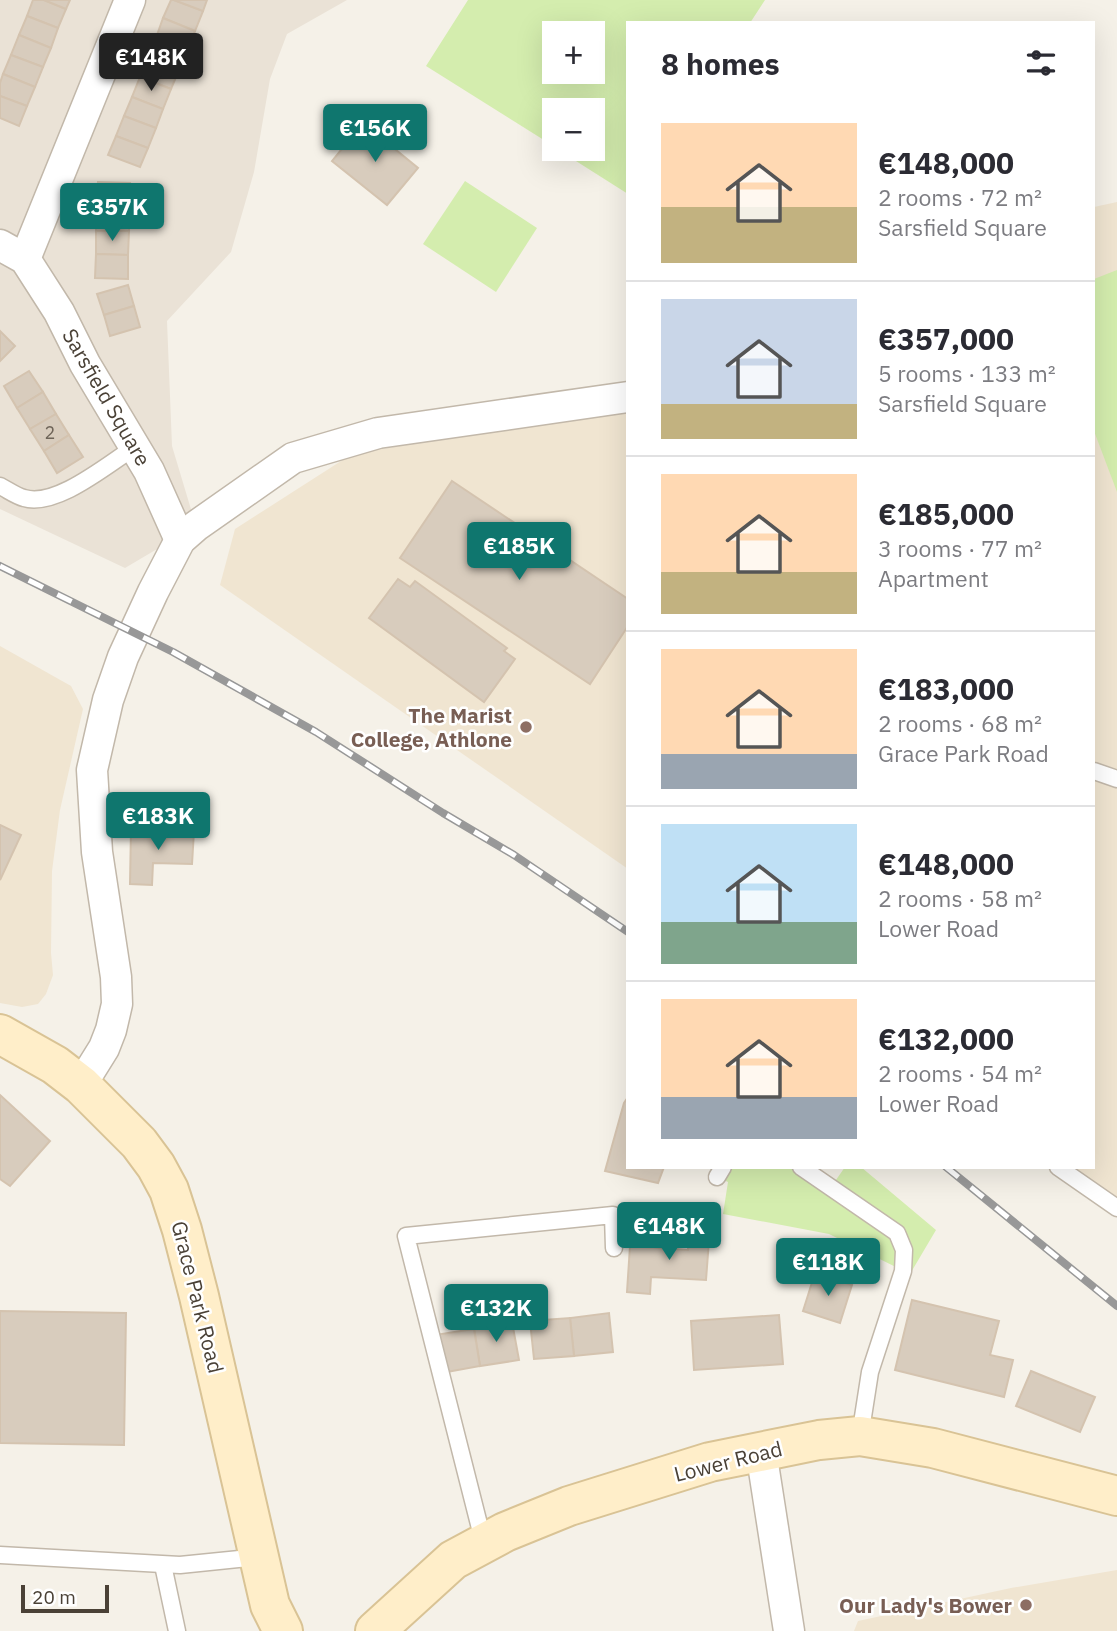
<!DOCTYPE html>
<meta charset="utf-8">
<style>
:root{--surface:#fff;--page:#f7f7f7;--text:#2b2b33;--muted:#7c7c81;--line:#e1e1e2;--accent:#0f766e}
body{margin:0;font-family:"IBM Plex Sans",sans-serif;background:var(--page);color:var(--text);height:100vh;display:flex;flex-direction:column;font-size:26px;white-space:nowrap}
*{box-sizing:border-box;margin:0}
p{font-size:23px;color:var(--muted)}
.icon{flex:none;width:38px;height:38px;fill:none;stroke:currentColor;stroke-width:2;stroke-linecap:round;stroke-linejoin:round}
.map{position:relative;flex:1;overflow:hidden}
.drawer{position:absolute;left:626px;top:21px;width:469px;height:1148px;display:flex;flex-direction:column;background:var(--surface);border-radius:0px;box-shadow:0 7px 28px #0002}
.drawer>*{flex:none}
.buttons{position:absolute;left:542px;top:21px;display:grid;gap:14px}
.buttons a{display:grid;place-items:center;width:63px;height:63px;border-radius:0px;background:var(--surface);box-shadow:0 7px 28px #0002;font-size:35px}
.scale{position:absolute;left:21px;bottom:18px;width:88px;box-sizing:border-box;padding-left:7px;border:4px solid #4a4136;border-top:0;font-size:19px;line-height:24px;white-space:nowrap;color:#4a4136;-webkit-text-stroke:5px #fff;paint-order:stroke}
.price{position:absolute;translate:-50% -60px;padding:0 16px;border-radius:7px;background:var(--accent);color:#fff;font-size:23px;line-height:46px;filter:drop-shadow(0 2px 4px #0008)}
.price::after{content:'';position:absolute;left:50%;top:42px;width:21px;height:16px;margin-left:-10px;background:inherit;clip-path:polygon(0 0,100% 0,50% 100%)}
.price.selected{background:#222;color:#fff}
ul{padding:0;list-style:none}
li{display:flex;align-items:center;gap:21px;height:175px;padding:0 35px}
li+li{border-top:2px solid var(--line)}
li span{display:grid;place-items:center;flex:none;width:196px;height:140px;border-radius:0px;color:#555}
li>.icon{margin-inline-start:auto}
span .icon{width:84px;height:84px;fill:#fffc;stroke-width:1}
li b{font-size:30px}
h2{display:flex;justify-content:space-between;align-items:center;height:84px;padding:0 35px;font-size:30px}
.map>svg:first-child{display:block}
.residential{fill:#eae2d6}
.education{fill:#f0e5d1}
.green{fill:#d4edae;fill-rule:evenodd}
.building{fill:#d8ccbd;stroke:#d4c3af;stroke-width:2}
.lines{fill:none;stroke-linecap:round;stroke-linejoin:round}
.lane-casing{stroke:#c2b8aa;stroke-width:19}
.street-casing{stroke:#c2b8aa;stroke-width:33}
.secondary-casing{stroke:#d9c395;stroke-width:42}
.lane{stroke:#fff;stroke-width:16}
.street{stroke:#fff;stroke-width:30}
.secondary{stroke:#ffeec9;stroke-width:38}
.rail-casing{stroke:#989898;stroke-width:8}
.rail{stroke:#fff;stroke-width:5;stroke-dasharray:16;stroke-linecap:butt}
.education-dot{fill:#8d6e63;stroke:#fff;stroke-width:2.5}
.labels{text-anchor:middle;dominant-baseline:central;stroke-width:5;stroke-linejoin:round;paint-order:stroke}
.number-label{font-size:18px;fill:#6e6458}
.street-label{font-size:21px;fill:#4a4136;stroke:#fff}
.education-label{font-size:21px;font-weight:bold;fill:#785e54;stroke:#fff;text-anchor:end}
</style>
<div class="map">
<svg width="1117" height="1631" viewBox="0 0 1117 1631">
<rect width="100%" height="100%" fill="#f5f1e8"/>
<polygon class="residential" points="0,0 347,0 287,34 270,79 254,172 231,252 167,321 172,446 196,526 125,568 0,509"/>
<g class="education">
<polygon points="1117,202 1117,1208 1058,1167 1094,1167 1094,207"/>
<polygon points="628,408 628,869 220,585 235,529 352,454"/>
<polygon points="0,646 71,686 83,709 60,810 52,871 51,953 53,975 46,994 38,1004 22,1007 0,1003"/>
<polygon points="1117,1570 1117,1631 854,1631 858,1621 1011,1588"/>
</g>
<g class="green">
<path d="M468 0H765L750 23H628V194L557 149H593V110H555V147L426 66ZM593 33V72H555V33Z"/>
<polygon points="465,181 537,228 496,292 423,244"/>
<polygon points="1117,270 1117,492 1094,431 1094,279"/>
<polygon points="723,1167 801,1167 831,1187 845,1167 861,1167 936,1230 910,1274 829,1234 723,1214 728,1182 717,1177"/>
</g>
<g class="building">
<polygon points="33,0 44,0 66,9 58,28 27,16"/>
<polygon points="44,0 70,0 66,9"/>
<polygon points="171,0 174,0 203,11 195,31 163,18"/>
<polygon points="174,0 207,0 203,11"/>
<polygon points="27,16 58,28 51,48 19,35"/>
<polygon points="163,18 195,31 187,50 156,38"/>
<polygon points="19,35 51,48 43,67 11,55"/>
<polygon points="156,38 187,50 179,70 148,57"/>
<polygon points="11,55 43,67 35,87 3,74"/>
<polygon points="148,57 179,70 171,89 140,77"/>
<polygon points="3,74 35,87 27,106 0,96 0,83"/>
<polygon points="140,77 171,89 163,109 132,97"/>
<polygon points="0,96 27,106 19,126 0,118"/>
<polygon points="132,97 163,109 156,128 124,116"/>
<polygon points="124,116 156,128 148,148 116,136"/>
<polygon points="363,123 418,168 387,205 332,161"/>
<polygon points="116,136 148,148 140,167 108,155"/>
<polygon points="98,182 130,183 129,207 97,206"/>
<polygon points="97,206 129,207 129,231 96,231"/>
<polygon points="96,231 129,231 128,255 96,254"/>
<polygon points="96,254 128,255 128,279 95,278"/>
<polygon points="128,285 134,306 104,315 97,294"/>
<polygon points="134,306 140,327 110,336 104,315"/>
<polygon points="0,331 15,346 0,361"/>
<polygon points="29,371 43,392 17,408 4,386"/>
<polygon points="43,392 56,414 30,429 17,408"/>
<polygon points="56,414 69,435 44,451 30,429"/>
<polygon points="69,435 83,457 57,473 44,451"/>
<polygon points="452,481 628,599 628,626 590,684 400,558"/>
<polygon points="398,579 410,587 415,581 507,648 504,651 515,659 484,702 369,618"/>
<polygon points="0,825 21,835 0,880"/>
<polygon points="131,829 194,831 192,864 153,863 152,885 130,884"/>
<polygon points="0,1095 50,1141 10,1186 0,1179"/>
<polygon points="628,1097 628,1167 664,1167 658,1183 605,1171 624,1103"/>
<polygon points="689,1226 710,1227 706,1280 651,1277 650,1294 627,1292 630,1246 688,1250"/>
<polygon points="815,1273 852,1285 840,1323 803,1311"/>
<polygon points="912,1300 999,1321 990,1355 1013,1360 1004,1397 895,1370"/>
<polygon points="0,1311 126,1313 124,1445 0,1443"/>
<polygon points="609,1313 613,1352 574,1356 570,1318"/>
<polygon points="779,1315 783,1364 694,1370 691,1321"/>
<polygon points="570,1318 574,1356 534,1359 530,1321"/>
<polygon points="512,1322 519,1360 480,1366 474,1329"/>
<polygon points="474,1329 480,1366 441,1373 435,1335"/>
<polygon points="1031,1371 1095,1397 1080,1432 1016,1406"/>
</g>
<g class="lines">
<g class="lane-casing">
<g id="lane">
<path d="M0 486C8 490 16 496 24 498 56 508 108 464 135 447"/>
<polyline points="1094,771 1117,779"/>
<polyline points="801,1167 897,1233 904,1250 903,1271 870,1372 860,1436"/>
<polyline points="1058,1167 1117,1208"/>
<polyline points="717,1177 723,1167"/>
<polyline points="484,1544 406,1236 613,1215 614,1248"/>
<polyline points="0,1555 180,1565 259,1557"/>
<polyline points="163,1565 177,1631"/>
</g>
</g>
<g class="street-casing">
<g id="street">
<polyline points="0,245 25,259 59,312 85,364 149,471 180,540"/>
<polyline points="25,259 130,0"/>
<polyline points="81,1085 104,1048 111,1030 117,1004 116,977 97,852 92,770 108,700 123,657 153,592 180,540 196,526 293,458 378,433 628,397"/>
<polyline points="761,1451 789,1631"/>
</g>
</g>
<g class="secondary-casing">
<g id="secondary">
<polyline points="0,1034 55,1065 81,1085 139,1143 156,1166 169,1190 182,1230 199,1296 270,1605 283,1631"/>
<polyline points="375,1631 453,1560 505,1532 569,1506 710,1462 819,1440 860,1436 933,1448 1117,1496"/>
</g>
</g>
<use href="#lane" class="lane"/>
<use href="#street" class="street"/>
<use href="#secondary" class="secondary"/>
<g class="rail-casing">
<g id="rail">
<polyline points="0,566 173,652 316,732 443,813 514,855 628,932"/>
<polyline points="946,1167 1117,1306"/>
</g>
</g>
<use href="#rail" class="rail"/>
</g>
<g class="education-dot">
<circle cx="526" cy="727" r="7"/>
<circle cx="1026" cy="1605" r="7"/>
</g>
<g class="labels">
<g class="number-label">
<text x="50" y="432">2</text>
</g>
<g class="street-label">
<text transform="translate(107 397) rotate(60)">Sarsfield Square</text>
<text transform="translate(198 1297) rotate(76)">Grace Park Road</text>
<text transform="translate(728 1461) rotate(-14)">Lower Road</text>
</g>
<g class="education-label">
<text x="512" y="715">The Marist<tspan x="512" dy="24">College, Athlone</tspan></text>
<text x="1012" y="1605">Our Lady's Bower</text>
</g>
</g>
</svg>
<div class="buttons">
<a>+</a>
<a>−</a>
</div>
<div class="scale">20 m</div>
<b class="price selected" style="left:151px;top:93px">€148K</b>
<b class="price" style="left:375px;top:164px">€156K</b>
<b class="price" style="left:112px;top:243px">€357K</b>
<b class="price" style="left:519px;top:582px">€185K</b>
<b class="price" style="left:158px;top:852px">€183K</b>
<b class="price" style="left:669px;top:1262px">€148K</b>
<b class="price" style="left:828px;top:1298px">€118K</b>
<b class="price" style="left:496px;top:1344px">€132K</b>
<section class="drawer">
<h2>8 homes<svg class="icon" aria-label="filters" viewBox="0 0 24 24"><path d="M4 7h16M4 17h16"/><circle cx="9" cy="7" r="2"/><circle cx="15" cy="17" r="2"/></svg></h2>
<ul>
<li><span style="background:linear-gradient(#ffd9b3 60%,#c2b280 0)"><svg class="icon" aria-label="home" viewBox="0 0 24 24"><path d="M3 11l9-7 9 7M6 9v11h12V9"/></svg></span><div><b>€148,000</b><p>2 rooms · 72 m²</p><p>Sarsfield Square</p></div></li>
<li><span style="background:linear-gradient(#c9d6e8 75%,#c2b280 0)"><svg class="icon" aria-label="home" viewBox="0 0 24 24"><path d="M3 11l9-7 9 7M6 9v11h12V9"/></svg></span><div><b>€357,000</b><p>5 rooms · 133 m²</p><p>Sarsfield Square</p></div></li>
<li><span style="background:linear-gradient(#ffd9b3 70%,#c2b280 0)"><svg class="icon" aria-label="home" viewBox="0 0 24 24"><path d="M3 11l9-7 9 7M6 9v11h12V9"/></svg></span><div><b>€185,000</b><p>3 rooms · 77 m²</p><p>Apartment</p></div></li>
<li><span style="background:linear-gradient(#ffd9b3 75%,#9aa5b1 0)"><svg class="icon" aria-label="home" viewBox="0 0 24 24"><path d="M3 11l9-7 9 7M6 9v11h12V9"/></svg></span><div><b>€183,000</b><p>2 rooms · 68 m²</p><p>Grace Park Road</p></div></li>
<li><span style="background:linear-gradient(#bfe0f5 70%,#7fa58c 0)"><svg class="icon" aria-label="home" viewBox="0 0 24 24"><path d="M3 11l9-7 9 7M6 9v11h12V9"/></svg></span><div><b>€148,000</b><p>2 rooms · 58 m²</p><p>Lower Road</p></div></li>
<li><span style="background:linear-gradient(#ffd9b3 70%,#9aa5b1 0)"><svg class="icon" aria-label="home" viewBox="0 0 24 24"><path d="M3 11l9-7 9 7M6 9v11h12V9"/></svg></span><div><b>€132,000</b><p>2 rooms · 54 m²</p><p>Lower Road</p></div></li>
</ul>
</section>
</div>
